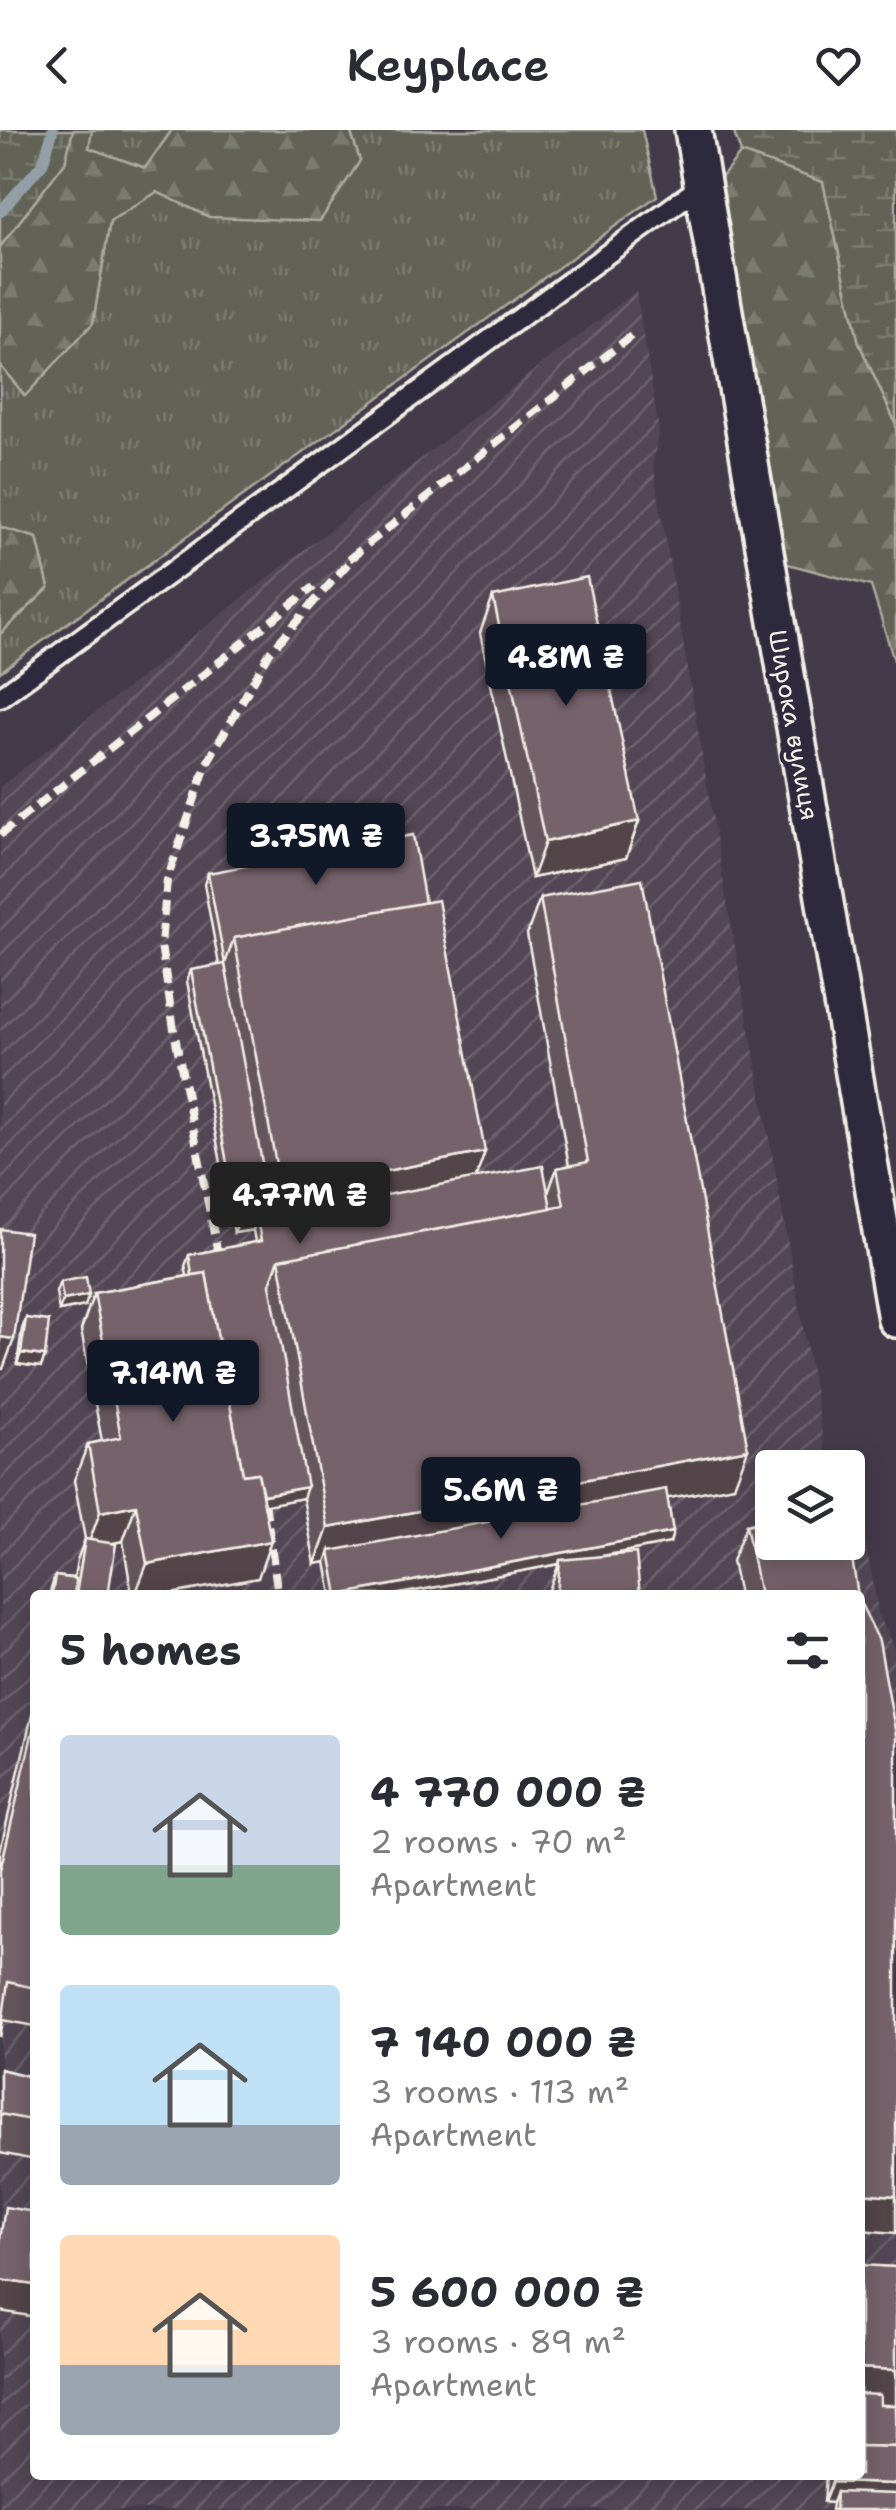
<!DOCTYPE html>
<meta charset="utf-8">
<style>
:root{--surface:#fff;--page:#f2f2f3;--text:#2b2b33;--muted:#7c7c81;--accent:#111827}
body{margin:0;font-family:"Shantell Sans",sans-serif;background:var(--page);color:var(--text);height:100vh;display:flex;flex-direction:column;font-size:38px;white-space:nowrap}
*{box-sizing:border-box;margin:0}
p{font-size:32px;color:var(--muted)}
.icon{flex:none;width:55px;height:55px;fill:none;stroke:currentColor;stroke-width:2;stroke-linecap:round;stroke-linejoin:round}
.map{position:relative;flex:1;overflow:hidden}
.details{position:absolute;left:30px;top:1460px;width:835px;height:890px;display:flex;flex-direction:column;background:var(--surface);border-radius:10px;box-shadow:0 5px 25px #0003}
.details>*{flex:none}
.buttons{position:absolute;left:755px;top:1320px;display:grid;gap:20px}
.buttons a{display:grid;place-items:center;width:110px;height:110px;border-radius:10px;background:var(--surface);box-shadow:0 5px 25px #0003;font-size:50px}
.price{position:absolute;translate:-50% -85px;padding:0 22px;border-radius:10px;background:var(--accent);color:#fff;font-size:32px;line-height:65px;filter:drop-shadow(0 2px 5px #0008)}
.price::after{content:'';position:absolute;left:50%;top:60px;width:30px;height:22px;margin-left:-15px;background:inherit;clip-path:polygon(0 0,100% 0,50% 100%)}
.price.selected{background:#222;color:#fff}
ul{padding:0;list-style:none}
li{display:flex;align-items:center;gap:30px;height:250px;padding:0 30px}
li span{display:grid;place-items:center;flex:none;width:280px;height:200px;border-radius:10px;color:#555}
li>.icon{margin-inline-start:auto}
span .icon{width:120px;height:120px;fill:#fffc;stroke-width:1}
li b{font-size:42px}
h2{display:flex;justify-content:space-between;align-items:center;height:120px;padding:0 30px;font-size:42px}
header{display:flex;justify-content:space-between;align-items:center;height:130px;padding:0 30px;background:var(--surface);font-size:45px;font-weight:600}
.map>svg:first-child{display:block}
.industrial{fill:url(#industrial-furrows);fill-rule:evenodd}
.grass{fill:url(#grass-tufts);stroke:#abaa9f;stroke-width:2.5}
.forest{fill:url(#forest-firs);stroke:#abaa9f;stroke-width:2.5}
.wetland{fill:url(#wetland-marsh);stroke:#abaa9f;stroke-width:2.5}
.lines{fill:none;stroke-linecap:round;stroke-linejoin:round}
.stream{stroke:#939fa7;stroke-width:11}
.lane-casing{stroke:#f4f1e8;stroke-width:25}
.street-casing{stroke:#f4f1e8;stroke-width:42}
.lane{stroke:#2f2a3d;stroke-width:18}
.street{stroke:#2f2a3d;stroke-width:35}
.rail{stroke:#f4f1e8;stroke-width:8;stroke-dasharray:15 8;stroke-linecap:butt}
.wall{fill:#65545b;stroke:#f4f1e8;stroke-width:2.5}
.shaded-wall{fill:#53454a;stroke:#f4f1e8;stroke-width:2.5}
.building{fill:#76626a;stroke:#f4f1e8;stroke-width:2.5}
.labels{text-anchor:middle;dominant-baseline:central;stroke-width:8;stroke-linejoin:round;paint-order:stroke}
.street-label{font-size:25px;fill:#f4f1e8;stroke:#2f2a3d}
</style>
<header><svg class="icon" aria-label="back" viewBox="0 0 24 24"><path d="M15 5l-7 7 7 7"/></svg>Keyplace<svg class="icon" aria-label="heart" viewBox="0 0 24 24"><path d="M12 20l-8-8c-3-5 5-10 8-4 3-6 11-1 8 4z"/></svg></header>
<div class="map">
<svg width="896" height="2380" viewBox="0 0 896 2380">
<defs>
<pattern id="industrial-furrows" width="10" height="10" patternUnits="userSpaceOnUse" patternTransform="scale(2.5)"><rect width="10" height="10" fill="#534754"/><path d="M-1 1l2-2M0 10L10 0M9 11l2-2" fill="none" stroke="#6c626d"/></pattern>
<pattern id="grass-tufts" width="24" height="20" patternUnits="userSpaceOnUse" patternTransform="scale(2.5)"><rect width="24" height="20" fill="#626456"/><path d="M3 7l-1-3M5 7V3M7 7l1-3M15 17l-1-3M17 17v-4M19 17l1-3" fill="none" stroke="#797b6e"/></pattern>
<pattern id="forest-firs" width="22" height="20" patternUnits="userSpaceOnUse" patternTransform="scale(2.5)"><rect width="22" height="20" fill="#626456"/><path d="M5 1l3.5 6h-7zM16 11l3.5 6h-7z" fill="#797b6e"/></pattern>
<pattern id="wetland-marsh" width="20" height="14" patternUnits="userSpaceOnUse" patternTransform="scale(2.5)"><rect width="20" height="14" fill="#626456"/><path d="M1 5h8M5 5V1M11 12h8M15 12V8" fill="none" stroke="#797b6e"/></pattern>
</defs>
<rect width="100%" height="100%" fill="#443b4a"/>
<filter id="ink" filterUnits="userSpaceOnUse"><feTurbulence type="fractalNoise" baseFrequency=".01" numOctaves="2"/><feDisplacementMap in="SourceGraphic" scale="20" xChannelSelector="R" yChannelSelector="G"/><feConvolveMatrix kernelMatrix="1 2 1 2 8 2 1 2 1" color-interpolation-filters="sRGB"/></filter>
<g filter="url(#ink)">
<path class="industrial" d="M636 161 659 300 653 334 725 761 828 1337 772 1338V1412H848V1366L860 1383 879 1485 896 1522V2380H0V657ZM35 1465H860V2345H35Z"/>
<g class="grass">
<polygon points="92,0 172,0 146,38 88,18"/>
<polygon points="350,0 642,0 657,66 0,542 0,504 49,458 37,408 0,397 0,235 25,265 93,193 110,91 157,61 209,87 360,31"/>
</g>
<g class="forest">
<polygon points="73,0 92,0 89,18 145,38 172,0 350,0 360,31 320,91 209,87 157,62 110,91 93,193 25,266 0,235 0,117 65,32"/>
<polygon points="741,23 823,52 859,213 896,294 896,537 871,456 780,432 717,53"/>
<polygon points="0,397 37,408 49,458 0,504"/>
</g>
<g class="wetland">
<polygon points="0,0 73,0 65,32 0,117"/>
<polygon points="733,0 896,0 896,294 859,213 823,52 741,23"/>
</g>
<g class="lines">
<polyline class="stream" points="0,82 43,33 53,0"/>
<g class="lane-casing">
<polyline id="lane" points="0,567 702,55"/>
</g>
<g class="street-casing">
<polyline id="street" points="693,0 896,1189"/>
</g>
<use href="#lane" class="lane"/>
<use href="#street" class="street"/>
<g class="rail">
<polyline points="349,429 631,206"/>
<polyline points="0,705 314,457"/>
<polyline points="223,1149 175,906 161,815 167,750 207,633 270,522 359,421"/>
<polyline points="262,1350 278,1465"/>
</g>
</g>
<g class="wall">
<polygon points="493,467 639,691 626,728 532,748 480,503"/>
<polygon points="208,743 476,1048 548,1063 557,1038 569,1036 527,804 540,768 734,1356 667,1368 673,1402 670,1413 598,1427 640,1465 547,1465 559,1434 394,1465 332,1465 326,1432 315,1434 303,1368 264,1375 258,1448 165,1465 132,1465 123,1411 113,1413 108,1465 49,1465 55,1446 74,1448 77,1430 85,1409 74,1350 88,1314 102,1311 81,1200 94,1163 187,1146 185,1136 189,1125 255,1112 253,1100 234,1103 187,851 191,840 219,835 204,754"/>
<polygon points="60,1152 85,1176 59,1181 56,1162"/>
<polygon points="26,1188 45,1226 41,1237 17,1234 22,1199"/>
<polygon points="746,1395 858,1465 739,1465 732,1431"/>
<polygon points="35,1572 35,1896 3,1890 0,1907 0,1721"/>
<polygon points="0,1939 33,1947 35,1941 35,2030 0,2023"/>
<polygon points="826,2345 860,2345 896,2380 831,2380 832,2373 824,2372"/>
</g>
<g class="shaded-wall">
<polygon points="639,691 626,728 532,748 545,712"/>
<polygon points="485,1022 472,1059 268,1097 281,1061"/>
<polygon points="257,1089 253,1100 234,1103 238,1092"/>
<polygon points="89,1165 85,1176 59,1181 63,1170"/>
<polygon points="0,1207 14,1209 3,1239 0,1239"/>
<polygon points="21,1223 45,1226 41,1237 17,1234"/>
<polygon points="748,1319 734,1356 332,1431 330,1421 326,1432 315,1434 328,1398"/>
<polygon points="307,1357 303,1368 230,1382 234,1371"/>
<polygon points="136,1375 123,1411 87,1418 100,1382"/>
<polygon points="673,1402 670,1413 560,1434 560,1430 559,1434 394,1465 339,1465"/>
<polygon points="271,1411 258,1448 165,1465 135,1465 147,1434"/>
<polygon points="860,2063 896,2066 896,2103 860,2100"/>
<polygon points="0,2150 35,2155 35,2187 0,2181"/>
<polygon points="860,2238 896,2240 896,2277 860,2275"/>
<polygon points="832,2352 896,2354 896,2375 836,2362 832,2373 824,2372"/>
</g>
<g class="building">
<polygon points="587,447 639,691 545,712 493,467"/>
<polygon points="413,705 425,773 234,808 225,834 208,743"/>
<polygon points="642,749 748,1319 328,1398 279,1129 564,1075 557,1038 588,1032 540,768"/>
<polygon points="438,770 485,1022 281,1061 234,808"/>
<polygon points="225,834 272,1086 543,1036 551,1078 279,1129 270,1154 307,1357 263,1365 258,1343 243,1345 206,1143 192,1145 189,1125 261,1111 257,1089 238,1092 191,840"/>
<polygon points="0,1099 29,1103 14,1209 0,1207"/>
<polygon points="206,1143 243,1345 258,1343 271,1411 147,1434 136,1375 100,1382 88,1314 121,1307 94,1163"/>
<polygon points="86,1147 89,1165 63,1170 60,1152"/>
<polygon points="26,1188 49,1191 45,1226 21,1223"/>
<polygon points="666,1359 673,1402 338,1465 330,1421"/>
<polygon points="772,1389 772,1412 848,1412 848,1405 858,1465 760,1465 746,1395"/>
<polygon points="85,1409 116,1414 108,1465 76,1465"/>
<polygon points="636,1423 640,1465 557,1465 560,1430"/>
<polygon points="55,1446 76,1449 74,1465 52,1465"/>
<polygon points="860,1472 879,1511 896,1605 896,2066 860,2063"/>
<polygon points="35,1592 35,1858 8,1852 0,1907 0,1741"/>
<polygon points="0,1939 35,1948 35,1991 0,1984"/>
<polygon points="5,2077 35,2082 35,2155 0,2150 0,2110"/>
<polygon points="860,2135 896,2137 896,2240 860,2238"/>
<polygon points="860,2264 880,2265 880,2275 896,2275 896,2317 860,2316"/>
<polygon points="860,2316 896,2317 896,2354 832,2352 832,2345 860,2345"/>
<polygon points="836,2362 896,2364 896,2380 835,2380"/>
</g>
</g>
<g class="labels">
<g class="street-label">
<text transform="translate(794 595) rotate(80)">Широка вулиця</text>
</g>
</g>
</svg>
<div class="buttons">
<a><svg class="icon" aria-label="layers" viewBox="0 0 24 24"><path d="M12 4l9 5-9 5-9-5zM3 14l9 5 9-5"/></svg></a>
</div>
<b class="price" style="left:566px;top:579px">4.8M ₴</b>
<b class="price" style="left:316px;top:758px">3.75M ₴</b>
<b class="price selected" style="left:300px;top:1117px">4.77M ₴</b>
<b class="price" style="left:173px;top:1295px">7.14M ₴</b>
<b class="price" style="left:501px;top:1412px">5.6M ₴</b>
<section class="details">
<h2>5 homes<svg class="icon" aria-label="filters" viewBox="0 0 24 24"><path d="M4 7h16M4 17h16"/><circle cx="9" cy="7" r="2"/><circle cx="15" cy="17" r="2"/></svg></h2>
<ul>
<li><span style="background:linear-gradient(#c9d6e8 65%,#7fa58c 0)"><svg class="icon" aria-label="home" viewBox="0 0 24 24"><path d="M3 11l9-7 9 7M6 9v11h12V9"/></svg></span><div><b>4 770 000 ₴</b><p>2 rooms · 70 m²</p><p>Apartment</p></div></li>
<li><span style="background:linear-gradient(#bfe0f5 70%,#9aa5b1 0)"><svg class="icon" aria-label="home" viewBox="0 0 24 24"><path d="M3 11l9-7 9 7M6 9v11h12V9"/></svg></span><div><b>7 140 000 ₴</b><p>3 rooms · 113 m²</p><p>Apartment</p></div></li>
<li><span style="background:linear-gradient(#ffd9b3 65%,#9aa5b1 0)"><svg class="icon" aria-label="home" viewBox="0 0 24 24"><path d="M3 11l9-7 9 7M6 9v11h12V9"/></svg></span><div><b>5 600 000 ₴</b><p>3 rooms · 89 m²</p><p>Apartment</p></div></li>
</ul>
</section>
</div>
